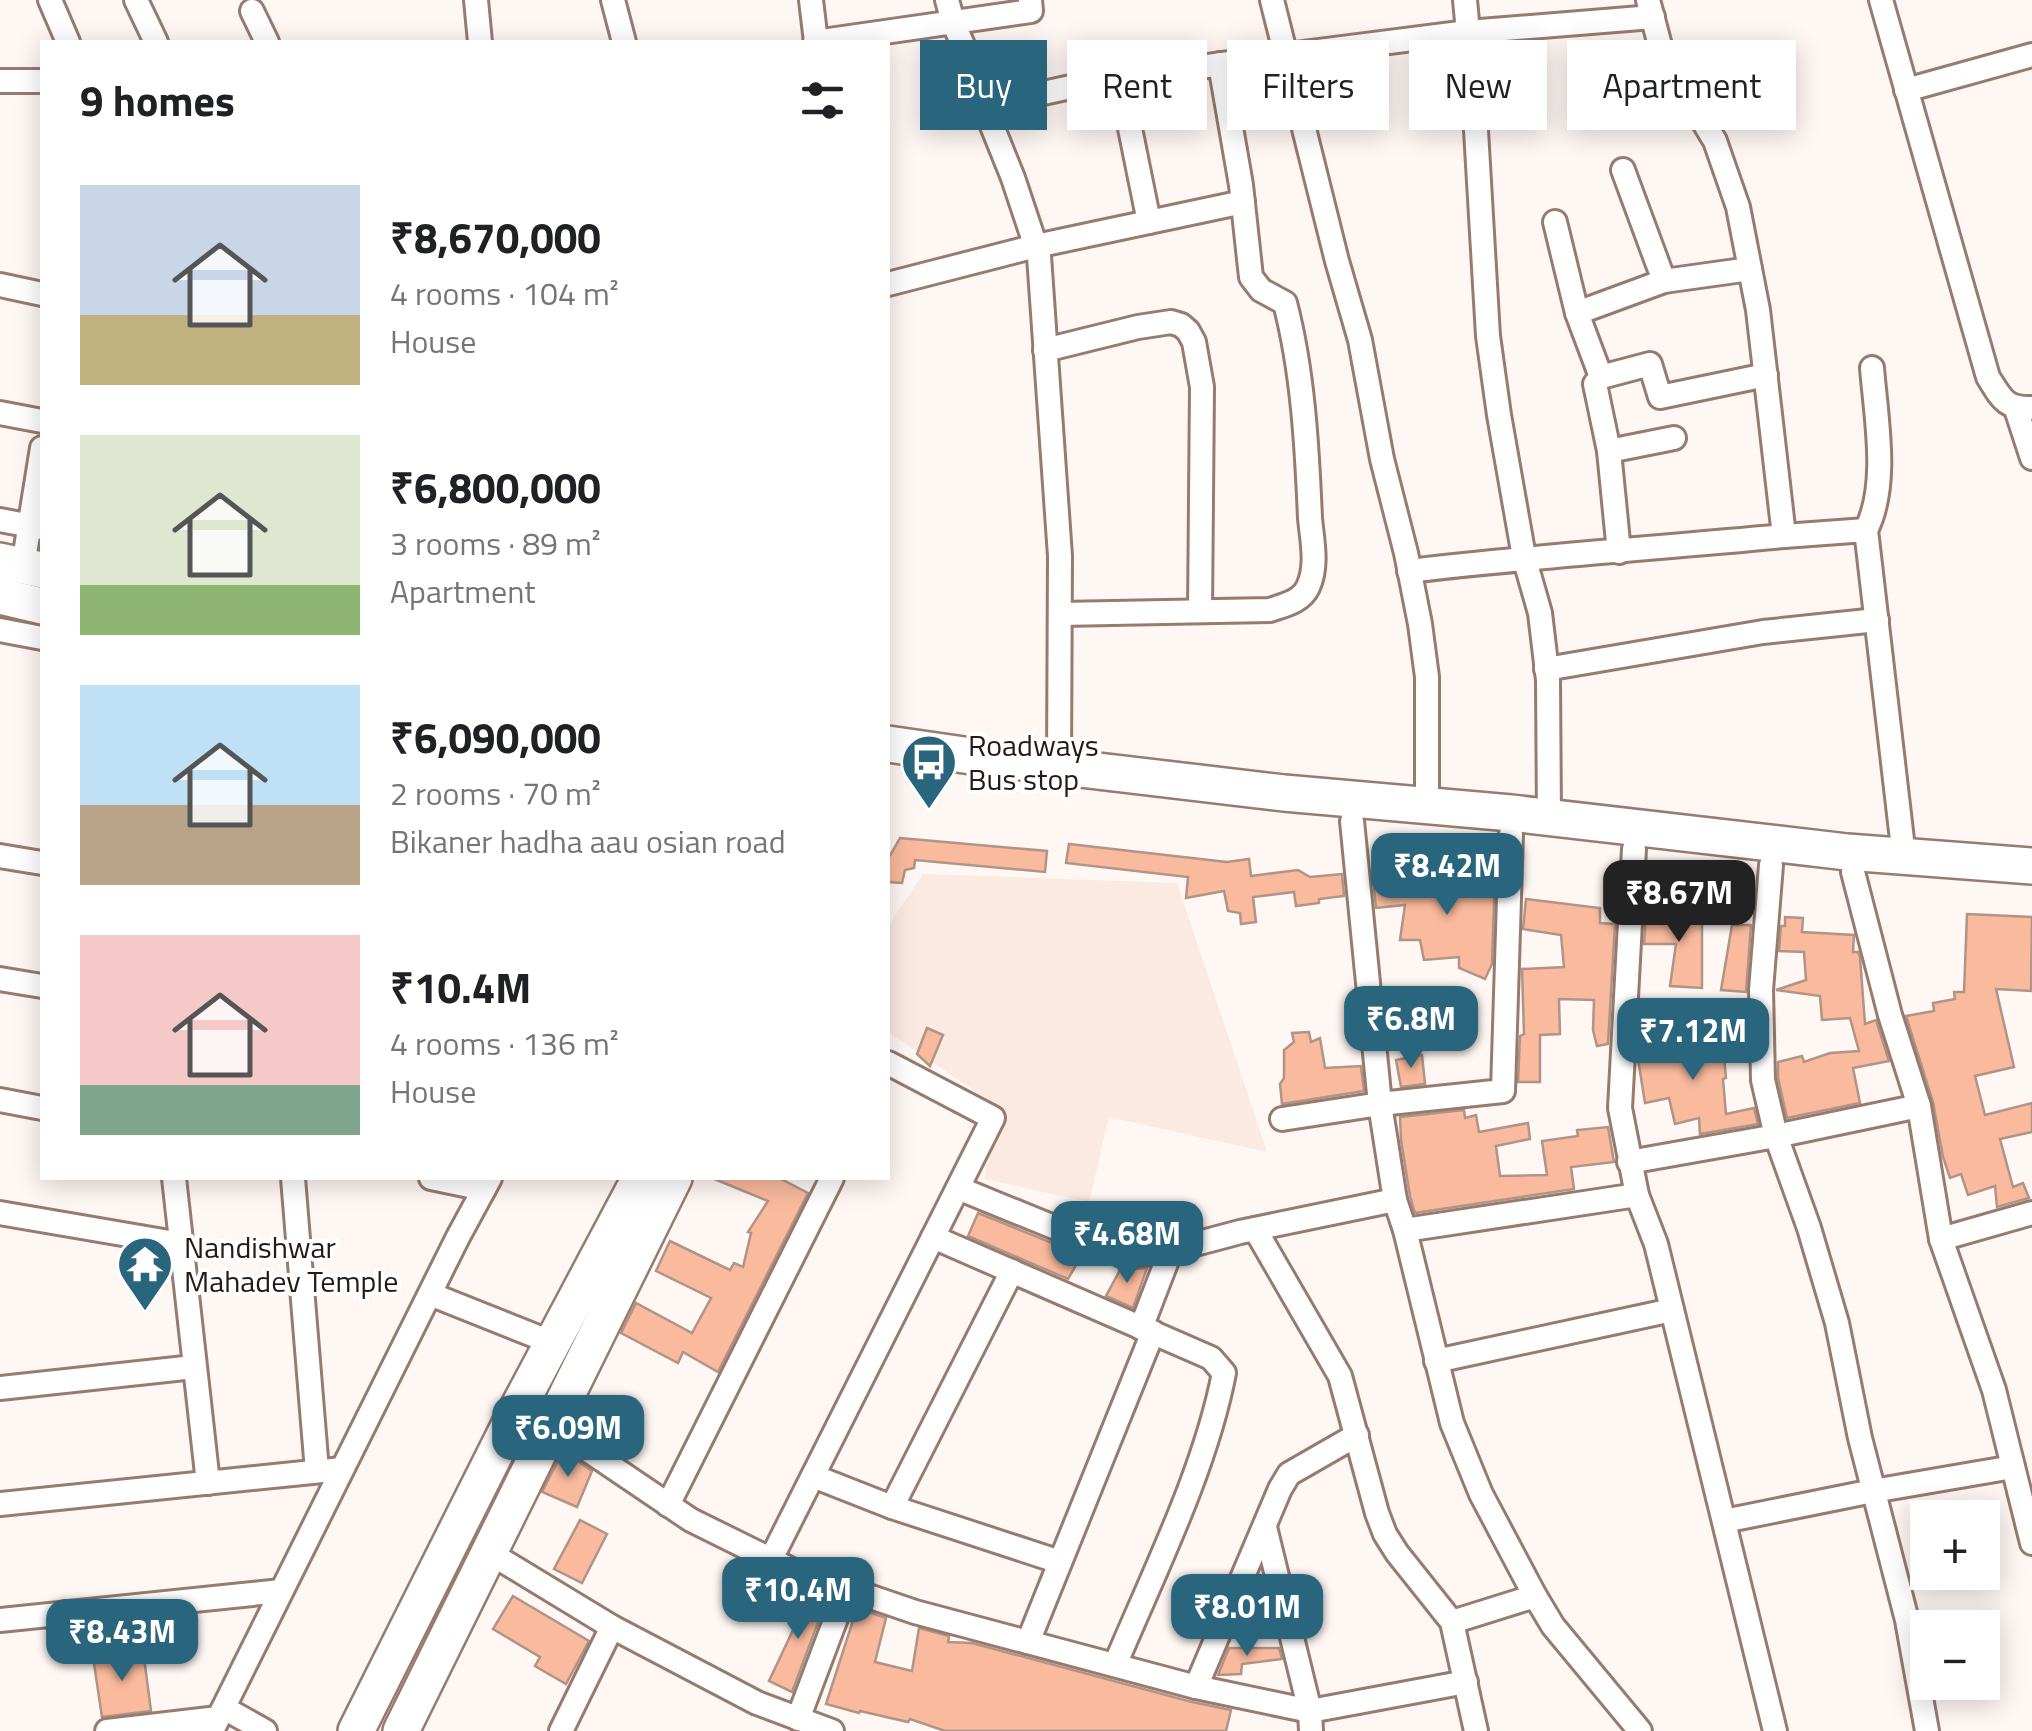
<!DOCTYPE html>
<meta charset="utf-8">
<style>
:root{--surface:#fff;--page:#f2f2f2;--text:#202124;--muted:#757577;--accent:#29657c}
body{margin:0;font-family:"Titillium Web",sans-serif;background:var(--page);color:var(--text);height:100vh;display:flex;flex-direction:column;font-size:38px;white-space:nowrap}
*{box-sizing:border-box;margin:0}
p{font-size:32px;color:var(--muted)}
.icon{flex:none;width:55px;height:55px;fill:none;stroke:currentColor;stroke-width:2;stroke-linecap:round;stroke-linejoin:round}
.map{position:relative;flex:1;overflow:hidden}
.side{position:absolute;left:40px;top:40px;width:850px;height:1140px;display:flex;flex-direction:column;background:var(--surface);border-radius:0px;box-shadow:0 5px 25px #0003}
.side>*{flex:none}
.hud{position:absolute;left:920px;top:40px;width:950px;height:90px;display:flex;gap:20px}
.fabs{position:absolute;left:1910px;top:1500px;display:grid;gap:20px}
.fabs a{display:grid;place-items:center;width:90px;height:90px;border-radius:0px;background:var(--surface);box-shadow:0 5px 25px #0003;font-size:50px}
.price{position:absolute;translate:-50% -85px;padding:0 22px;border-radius:20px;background:var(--accent);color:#fff;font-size:32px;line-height:65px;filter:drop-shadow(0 2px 5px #0008)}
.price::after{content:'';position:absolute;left:50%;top:60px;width:30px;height:22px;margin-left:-15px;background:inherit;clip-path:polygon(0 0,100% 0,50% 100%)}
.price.on{background:#222;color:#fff}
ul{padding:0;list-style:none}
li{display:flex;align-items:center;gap:30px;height:250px;padding:0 40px}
li span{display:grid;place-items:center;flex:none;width:280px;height:200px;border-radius:0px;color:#555}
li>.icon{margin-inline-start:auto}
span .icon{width:120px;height:120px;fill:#fffc;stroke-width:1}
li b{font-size:42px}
h2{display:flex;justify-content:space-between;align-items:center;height:120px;padding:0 40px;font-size:42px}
.pill{padding:0 35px;border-radius:0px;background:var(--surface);box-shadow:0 5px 25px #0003;font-size:35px;line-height:90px}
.pill.on{background:var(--accent);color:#fff}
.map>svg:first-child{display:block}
.built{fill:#faeae2}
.building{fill:#f9ba9d;stroke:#b19487;stroke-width:2.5}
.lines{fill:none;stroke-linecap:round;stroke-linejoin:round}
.minor-casing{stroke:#977b6e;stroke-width:28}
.primary-casing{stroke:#977b6e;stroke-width:40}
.minor{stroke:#fff;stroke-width:22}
.primary{stroke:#fff;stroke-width:35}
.labels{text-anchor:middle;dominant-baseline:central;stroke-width:8;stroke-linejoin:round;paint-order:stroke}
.poi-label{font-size:30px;fill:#251a15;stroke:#fff;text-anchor:start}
</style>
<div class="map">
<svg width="2032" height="1731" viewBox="0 0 2032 1731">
<rect width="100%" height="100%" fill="#fef7f4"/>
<polygon class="built" points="923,874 1177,883 1267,1152 1109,1117 1089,1202 984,1179 1000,1108 888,1032 888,926"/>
<g class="building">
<polygon points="900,838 1047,851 1045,872 915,860 914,868 905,870 902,883 888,882 888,859"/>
<polygon points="1069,844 1227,862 1249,859 1251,876 1298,870 1310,877 1342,874 1344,896 1319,899 1319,903 1296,906 1294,892 1253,897 1256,922 1241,924 1240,913 1228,911 1224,891 1186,898 1188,877 1066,863"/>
<polygon points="1462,870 1495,871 1492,964 1485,979 1459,968 1459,957 1424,960 1420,940 1400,940 1405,905 1376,908 1373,879 1404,876 1403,883 1461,889"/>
<polygon points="1526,899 1600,908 1600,923 1615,924 1608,1044 1597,1046 1593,1030 1594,1000 1559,999 1560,1034 1540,1035 1540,1082 1518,1082 1520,1036 1524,1034 1522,969 1564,967 1561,935 1523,929"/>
<polygon points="1646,914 1702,914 1702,988 1670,986 1676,944 1644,944"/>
<polygon points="1967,914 2032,917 2031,991 1996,989 2014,1067 1975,1076 1985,1115 2032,1103 2032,1132 2000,1139 2013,1187 2023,1183 2029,1198 1997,1207 1995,1186 1968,1195 1961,1174 1950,1178 1943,1157 1933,1102 1906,1016 1934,1011 1933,1003 1955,999 1954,992 1964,992"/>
<polygon points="1785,917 1803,918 1802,932 1854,935 1853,952 1858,952 1860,957 1865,1024 1876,1020 1889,1061 1853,1068 1860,1103 1787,1118 1778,1078 1778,1062 1802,1056 1804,1062 1830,1053 1859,1051 1850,1018 1822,1020 1820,996 1776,990 1806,980 1804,952 1779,951 1781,926 1785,926"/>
<polygon points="1732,925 1751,925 1746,992 1721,990"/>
<polygon points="927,1028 943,1035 930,1066 917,1054"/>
<polygon points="1715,1029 1718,1058 1724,1057 1726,1078 1723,1079 1726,1114 1754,1108 1758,1124 1700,1134 1699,1118 1675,1124 1669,1098 1645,1103 1638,1059 1684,1048 1674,1033"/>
<polygon points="1309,1032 1311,1042 1320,1038 1325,1068 1361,1066 1364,1091 1282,1104 1280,1084 1284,1078 1284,1050 1294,1042 1292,1033"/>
<polygon points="1422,1055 1425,1084 1401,1087 1396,1060"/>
<polygon points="1464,1110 1465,1118 1476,1115 1479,1132 1528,1123 1530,1139 1496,1146 1500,1176 1547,1175 1542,1141 1578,1136 1577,1130 1608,1127 1614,1162 1571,1167 1574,1189 1415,1213 1410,1196 1401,1140 1400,1117"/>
<polygon points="712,1178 779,1178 808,1193 718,1372 683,1352 678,1363 621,1333 636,1303 692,1333 711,1298 656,1271 670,1241 730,1270 734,1263 743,1267 751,1233 748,1232 768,1201"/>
<polygon points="978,1213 1082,1255 1068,1279 968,1236"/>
<polygon points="1147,1268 1133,1308 1106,1296 1120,1270"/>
<polygon points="563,1451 592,1471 577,1507 542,1492"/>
<polygon points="580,1520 607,1534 582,1583 554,1569"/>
<polygon points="805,1593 826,1601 792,1692 769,1681 794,1628 791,1626"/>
<polygon points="513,1596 589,1641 566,1684 535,1666 540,1657 493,1629"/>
<polygon points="857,1608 886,1618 875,1662 912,1671 919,1628 949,1636 948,1642 972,1643 1192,1702 1231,1710 1226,1731 945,1731 910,1719 908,1722 860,1711 859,1713 826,1704"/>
<polygon points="1229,1648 1279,1648 1282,1659 1242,1664 1241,1674 1218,1675"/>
<polygon points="143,1650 151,1711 102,1717 93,1657"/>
</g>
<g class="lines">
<g class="minor-casing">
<g id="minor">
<polyline points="50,0 68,42"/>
<polyline points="136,0 156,42"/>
<polyline points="476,0 480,42"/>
<polyline points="613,0 624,42"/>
<polyline points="811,0 816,42"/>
<polyline points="947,0 953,22 972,66 984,106 1013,178 1039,256 1060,556 1059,766"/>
<polyline points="1272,0 1337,261 1360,340 1382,459 1406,553 1420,624 1427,677 1427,806"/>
<polyline points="1465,0 1474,96 1488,336 1499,415 1524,557 1540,613 1548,680 1549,818"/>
<polyline points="1648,0 1662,53 1715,141 1738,207 1758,310 1784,536 1866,530 1904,857"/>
<path d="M1881 0 1988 377C2001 398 2005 409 2032 408"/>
<polyline points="252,11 267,42"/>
<polyline points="815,42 1031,11 1030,0"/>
<polyline points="1120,79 1149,222"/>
<polyline points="0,81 42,81"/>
<polyline points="1906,90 2032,55"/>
<polyline points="984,106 1098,81 1287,55 1468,32 1653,17"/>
<polyline points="1623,170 1664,281"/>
<polyline points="1555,222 1577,313 1601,377 1650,364 1660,397 1766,375"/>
<polyline points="888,284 1036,246 1243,202"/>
<polyline points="0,285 42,294"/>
<polyline points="1577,313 1664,281 1750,269"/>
<polyline points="1045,350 1138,327 1171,322 1181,325 1188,331 1194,342 1202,387 1200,611"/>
<polyline points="1601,377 1595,384 1609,451 1619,552"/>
<polyline points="2016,409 2032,458"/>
<polyline points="0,413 42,421"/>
<polyline points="1609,451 1674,438"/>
<polyline points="0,520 42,528"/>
<path d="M1866 530C1889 485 1876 418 1872 368"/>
<polyline points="23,566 42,448"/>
<path d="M1409 571C1534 556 1659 548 1784 536"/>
<path d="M1060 614 1270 610C1284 605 1301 602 1308 587 1318 566 1312 540 1310 518 1307 447 1303 372 1285 303L1261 290 1251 277 1241 185 1220 64"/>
<polyline points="0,630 42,638"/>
<polyline points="1546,669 1763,632 1877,620"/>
<polyline points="1352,821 1380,1104 1395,1200 1405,1230 1452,1423 1481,1494 1535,1596 1553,1626 1640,1731"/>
<polyline points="1634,849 1620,1108 1637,1195 1656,1244 1775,1731"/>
<polyline points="0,856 42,863"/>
<polyline points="1771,865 1761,990 1763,1080 1776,1136 1809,1228 1837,1323 1860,1438 1907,1620 1927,1731"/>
<polyline points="1853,872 1890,1015 1919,1106 1941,1239 1994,1390 2032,1543"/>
<polyline points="0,979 42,986"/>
<polyline points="0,1100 42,1108"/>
<polyline points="1282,1119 1380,1104 1503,1091 1511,834"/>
<polyline points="1629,1162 1776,1136 1919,1106"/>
<polyline points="174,1178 208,1483"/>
<polyline points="293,1178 317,1471"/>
<polyline points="431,1178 484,1189"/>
<polyline points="958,1188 1122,1255 1165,1252 1240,1232 1395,1200"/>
<polyline points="0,1213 181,1244"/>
<polyline points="1255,1229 1340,1376 1377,1513 1385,1534 1397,1553 1452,1622 1476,1731"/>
<polyline points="1405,1230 1637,1195"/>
<path d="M933 1237 1211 1358 1224 1373C1205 1471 1154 1572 1115 1665"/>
<polyline points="1941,1239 2032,1213"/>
<polyline points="430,1294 553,1343"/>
<polyline points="1141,1328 1171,1250"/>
<polyline points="1436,1361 1672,1310"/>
<polyline points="0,1388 194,1367"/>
<polyline points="552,1426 691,1520 792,1570 915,1612 1196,1687 1310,1711 1466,1682"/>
<polyline points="813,1476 892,1507 1060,1562"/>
<polyline points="0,1504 342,1469"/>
<polyline points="668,1505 832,1178"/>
<polyline points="892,1507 1012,1271"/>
<polyline points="1724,1521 1873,1491 2013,1467"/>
<polyline points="1265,1527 1310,1711 1311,1731"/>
<polyline points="490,1553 612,1627 757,1703 832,1731"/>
<polyline points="771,1559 993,1118 888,1063"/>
<polyline points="0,1620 281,1591"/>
<polyline points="1452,1622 1535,1596"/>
<polyline points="1028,1642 1153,1332"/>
<polyline points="1196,1687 1280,1489 1289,1474 1357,1435"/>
<polyline points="224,1708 265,1731"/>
<polyline points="798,1719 847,1589"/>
<polyline points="107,1731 218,1718"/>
<polyline points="212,1731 458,1237 490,1178"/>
<polyline points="561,1731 612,1627"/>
</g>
</g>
<g class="primary-casing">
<g id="primary">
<polyline points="0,561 42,570"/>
<polyline points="0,596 42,606"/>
<polyline points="888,744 971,756 1284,793 1511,813 1847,852 2032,866"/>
<polyline points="356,1731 520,1404 640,1178"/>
<polyline points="401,1731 674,1178"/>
</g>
</g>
<use href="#minor" class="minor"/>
<use href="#primary" class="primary"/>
</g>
<defs>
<g id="bus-pin" transform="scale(2.875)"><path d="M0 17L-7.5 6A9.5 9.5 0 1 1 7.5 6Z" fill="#29657c" stroke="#fff"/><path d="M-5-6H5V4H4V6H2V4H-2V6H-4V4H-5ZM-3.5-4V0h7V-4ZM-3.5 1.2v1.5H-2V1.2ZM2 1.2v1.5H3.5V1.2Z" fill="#fff"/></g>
<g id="temple-pin" transform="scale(2.875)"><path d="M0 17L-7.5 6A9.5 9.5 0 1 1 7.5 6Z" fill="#29657c" stroke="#fff"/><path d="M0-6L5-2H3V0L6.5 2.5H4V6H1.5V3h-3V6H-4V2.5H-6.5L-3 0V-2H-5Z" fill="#fff"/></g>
</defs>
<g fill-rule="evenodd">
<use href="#bus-pin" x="929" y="762"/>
<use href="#temple-pin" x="145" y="1264"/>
</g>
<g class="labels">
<g class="poi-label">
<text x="968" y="745">Roadways<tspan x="968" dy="34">Bus stop</tspan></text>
<text x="184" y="1247">Nandishwar<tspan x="184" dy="34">Mahadev Temple</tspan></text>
</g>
</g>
</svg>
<div class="fabs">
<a>+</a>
<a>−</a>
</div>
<b class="price" style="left:1447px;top:918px">₹8.42M</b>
<b class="price on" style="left:1679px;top:945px">₹8.67M</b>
<b class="price" style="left:1411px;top:1071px">₹6.8M</b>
<b class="price" style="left:1693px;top:1083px">₹7.12M</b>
<b class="price" style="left:1127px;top:1286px">₹4.68M</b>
<b class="price" style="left:568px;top:1480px">₹6.09M</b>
<b class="price" style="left:798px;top:1642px">₹10.4M</b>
<b class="price" style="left:1247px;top:1659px">₹8.01M</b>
<b class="price" style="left:122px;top:1684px">₹8.43M</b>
<div class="hud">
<a class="pill on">Buy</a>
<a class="pill">Rent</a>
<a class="pill">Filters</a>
<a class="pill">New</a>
<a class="pill">Apartment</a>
</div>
<section class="side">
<h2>9 homes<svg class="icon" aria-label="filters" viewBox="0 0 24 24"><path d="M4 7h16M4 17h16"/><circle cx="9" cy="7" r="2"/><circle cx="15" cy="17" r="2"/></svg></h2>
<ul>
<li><span style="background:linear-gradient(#c9d6e8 65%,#c2b280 0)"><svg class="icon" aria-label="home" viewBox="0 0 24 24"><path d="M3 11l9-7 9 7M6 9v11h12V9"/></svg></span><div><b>₹8,670,000</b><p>4 rooms · 104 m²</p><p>House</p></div></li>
<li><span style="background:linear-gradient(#dfe7d0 75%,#8fb573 0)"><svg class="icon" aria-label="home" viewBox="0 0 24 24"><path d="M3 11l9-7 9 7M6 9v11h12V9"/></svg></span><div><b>₹6,800,000</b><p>3 rooms · 89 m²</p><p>Apartment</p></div></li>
<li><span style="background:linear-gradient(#bfe0f5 60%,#b9a48a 0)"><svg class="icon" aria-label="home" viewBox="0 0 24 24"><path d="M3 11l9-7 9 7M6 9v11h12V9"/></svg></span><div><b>₹6,090,000</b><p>2 rooms · 70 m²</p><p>Bikaner hadha aau osian road</p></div></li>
<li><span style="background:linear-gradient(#f6c9c9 75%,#7fa58c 0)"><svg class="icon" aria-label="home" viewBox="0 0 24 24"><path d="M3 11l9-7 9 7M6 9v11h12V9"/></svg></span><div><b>₹10.4M</b><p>4 rooms · 136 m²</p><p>House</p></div></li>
</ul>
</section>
</div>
